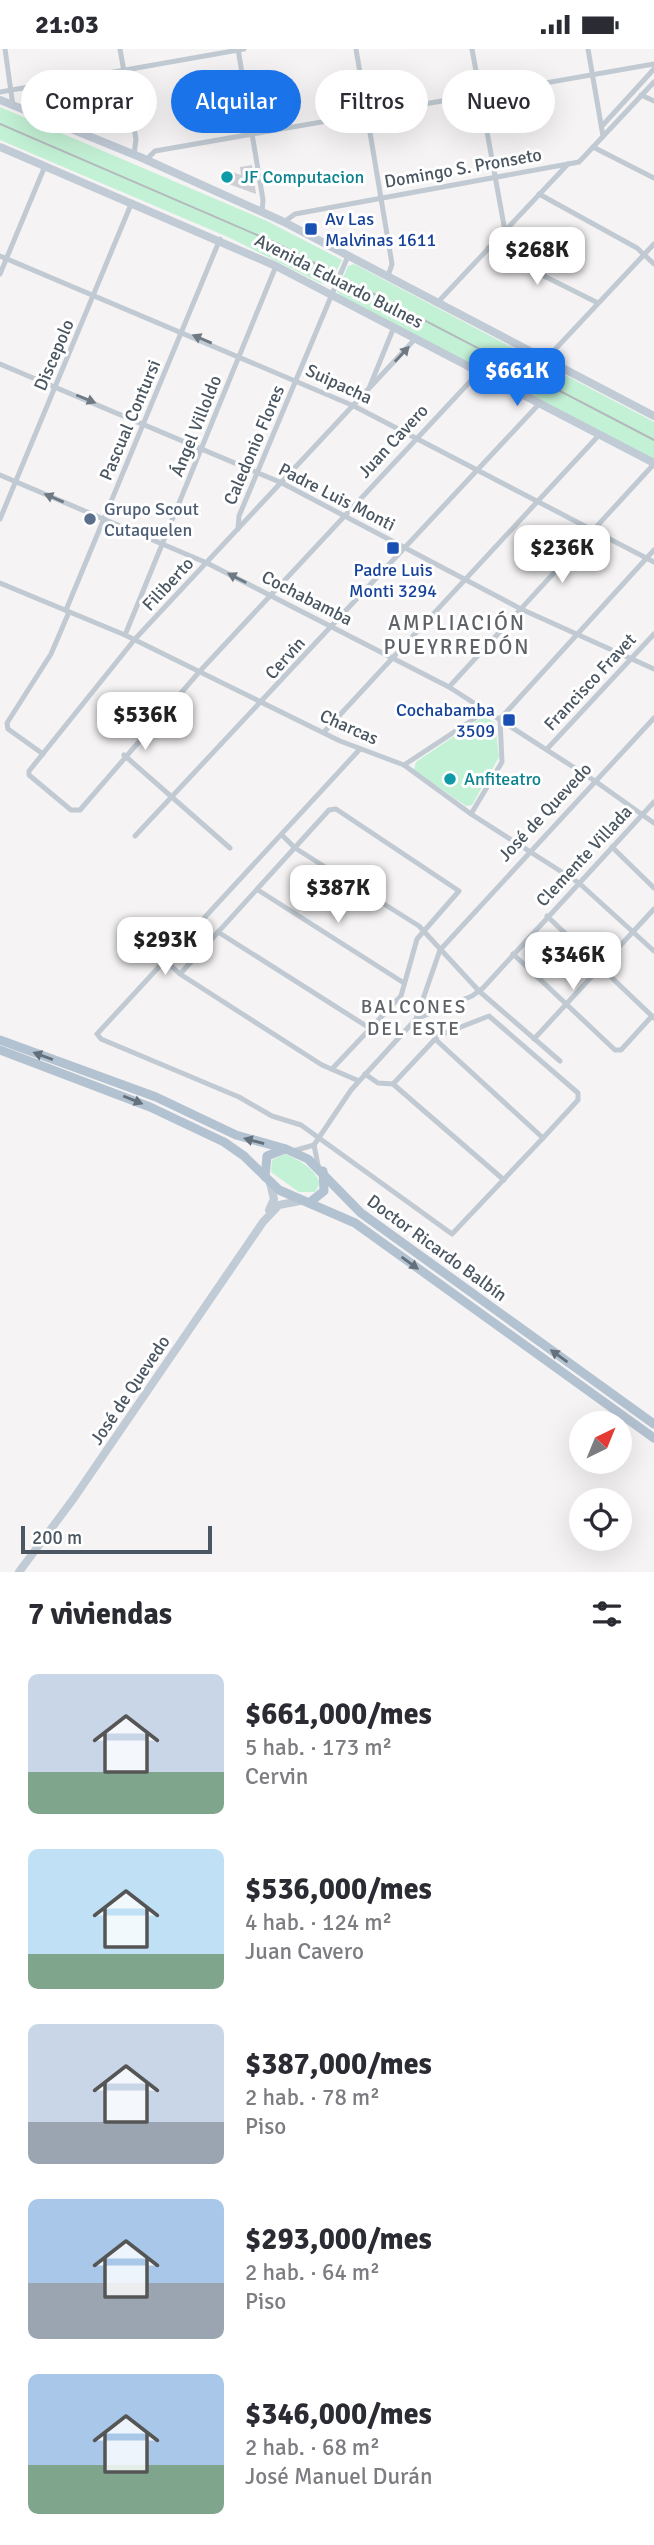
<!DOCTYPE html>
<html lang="es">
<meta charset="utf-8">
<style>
:root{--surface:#fff;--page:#f2f2f3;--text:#2b2b33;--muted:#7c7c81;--accent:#1a73e8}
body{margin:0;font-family:Signika,sans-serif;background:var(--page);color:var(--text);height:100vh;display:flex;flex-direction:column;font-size:26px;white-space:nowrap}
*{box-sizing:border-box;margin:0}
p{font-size:23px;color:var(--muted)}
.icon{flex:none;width:38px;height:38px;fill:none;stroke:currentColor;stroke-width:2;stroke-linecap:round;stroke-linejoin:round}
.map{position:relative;height:1523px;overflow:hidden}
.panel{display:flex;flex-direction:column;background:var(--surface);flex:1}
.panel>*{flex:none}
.top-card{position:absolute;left:21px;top:21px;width:612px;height:63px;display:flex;gap:14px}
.needle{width:46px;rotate:43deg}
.buttons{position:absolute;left:569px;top:1362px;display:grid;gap:14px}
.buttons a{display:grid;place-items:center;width:63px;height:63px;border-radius:50%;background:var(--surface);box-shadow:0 7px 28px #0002;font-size:35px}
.scale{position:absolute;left:21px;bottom:18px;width:191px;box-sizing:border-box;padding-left:7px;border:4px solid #4a5661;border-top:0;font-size:19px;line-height:24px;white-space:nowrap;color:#4a5661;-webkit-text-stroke:5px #fff;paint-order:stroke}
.price{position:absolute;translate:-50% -60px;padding:0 16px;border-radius:14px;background:#fff;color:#222;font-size:23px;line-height:46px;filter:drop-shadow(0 2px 4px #0008)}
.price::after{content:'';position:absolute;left:50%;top:42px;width:21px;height:16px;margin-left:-10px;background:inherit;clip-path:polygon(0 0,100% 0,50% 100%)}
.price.selected{background:var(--accent);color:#fff}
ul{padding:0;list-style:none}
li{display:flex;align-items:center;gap:21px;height:175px;padding:0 28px}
li span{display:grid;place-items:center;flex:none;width:196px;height:140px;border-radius:10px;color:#555}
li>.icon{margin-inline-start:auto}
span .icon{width:84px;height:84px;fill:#fffc;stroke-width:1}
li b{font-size:30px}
h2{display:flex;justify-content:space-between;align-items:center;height:84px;padding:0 28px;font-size:30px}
.tag{padding:0 24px;border-radius:32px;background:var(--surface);box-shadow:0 7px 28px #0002;font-size:24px;line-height:63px}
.tag.selected{background:var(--accent);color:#fff}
.status{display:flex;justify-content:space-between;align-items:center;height:49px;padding:0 35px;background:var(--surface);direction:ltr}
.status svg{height:19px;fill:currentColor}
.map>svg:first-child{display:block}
.green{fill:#c3f1d5}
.building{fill:#cdcfd5}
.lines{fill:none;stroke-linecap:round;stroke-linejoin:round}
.minor{stroke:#c1cad2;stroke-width:5}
.secondary{stroke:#c1cbd6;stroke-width:8}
.primary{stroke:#b3c2d1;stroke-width:9}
.rail{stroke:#b5b8bd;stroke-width:2}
.oneway{fill:#6e7983}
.oneway2{fill:#64717d}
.culture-dot{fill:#0f9aa8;stroke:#fff;stroke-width:2.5}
.transit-dot{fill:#1a4fb4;stroke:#fff;stroke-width:2.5}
.service-dot{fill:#5c6f8a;stroke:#fff;stroke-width:2.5}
.labels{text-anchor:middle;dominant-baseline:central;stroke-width:6;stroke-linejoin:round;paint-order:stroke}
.street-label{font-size:18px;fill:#4a5661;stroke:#fff}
.culture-label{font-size:18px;fill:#0d838f;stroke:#fff;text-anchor:start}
.transit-label{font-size:18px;fill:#164399;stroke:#fff;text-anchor:start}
.service-label{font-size:18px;fill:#4e5e75;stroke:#fff;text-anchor:start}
.neighbourhood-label{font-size:19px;letter-spacing:2px;fill:#5f6368;stroke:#fff}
.quarter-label{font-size:21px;letter-spacing:2px;fill:#5f6368;stroke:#fff}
</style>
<div class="status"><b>21:03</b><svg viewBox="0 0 49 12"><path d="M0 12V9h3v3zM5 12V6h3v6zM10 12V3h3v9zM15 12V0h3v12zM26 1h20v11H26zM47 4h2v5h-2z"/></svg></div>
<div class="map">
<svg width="654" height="1523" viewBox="0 0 654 1523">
<rect width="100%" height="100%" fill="#f5f3f3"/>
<g class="green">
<polygon points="0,58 267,172 342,211 331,233 322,235 228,188 0,91"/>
<polygon points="354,215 654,373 654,412 342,248 337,243 348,217"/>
<polygon points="484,667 495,674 499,708 472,756 466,757 414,721 416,713"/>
<path d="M285 1105C299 1111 314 1119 320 1134L315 1143H299L271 1123 272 1111Z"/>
</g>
<polygon class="building" points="252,116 256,145 223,133 226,121 241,126 240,118"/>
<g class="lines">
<g class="minor">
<polyline points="5,0 13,57"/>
<polyline points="120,0 136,90 134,106"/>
<polyline points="238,0 263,151 262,163"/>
<polyline points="356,0 392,215 388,227"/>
<polyline points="472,0 505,182"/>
<polyline points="588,0 603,87"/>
<polyline points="0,43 244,0"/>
<polyline points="641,46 654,52"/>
<polyline points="602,77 654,20"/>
<polyline points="593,98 654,129"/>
<polyline points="146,111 155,102 654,15"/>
<polyline points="539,145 637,199 654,215"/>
<polyline points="284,173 295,165 579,113 654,33"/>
<polyline points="488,199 598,254"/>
<polyline points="0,207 354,357 654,513"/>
<polyline points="0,225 45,117"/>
<polyline points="438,253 568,115"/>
<polyline points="416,289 135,590 29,722 29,726 71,761 80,761 200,622 479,323"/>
<polyline points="546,310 654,195"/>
<polyline points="0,315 282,434 521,560 654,620"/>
<polyline points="370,337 394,278"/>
<polyline points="0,426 207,514 449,638 595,732 654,774"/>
<polyline points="0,470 132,153"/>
<polyline points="238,480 239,467 348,207"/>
<polyline points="0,534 125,586 340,692 404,716 471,765 579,834 654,902"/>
<polyline points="66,561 220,190"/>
<polyline points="125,586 276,217"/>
<polyline points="449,638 654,415"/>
<polyline points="324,683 600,385"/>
<polyline points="360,700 97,985 101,990 239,1048 272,1067 301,1076 452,1185 543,1089 435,990"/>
<polyline points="547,700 654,585"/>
<polyline points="43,705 8,680 7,674 51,605 69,563"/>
<polyline points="124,706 230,799"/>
<polyline points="404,716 486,662"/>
<polyline points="471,765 502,713 500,670 654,501"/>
<polyline points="282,786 295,799 419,877 479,942 560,1012"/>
<polyline points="135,787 539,355"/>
<polyline points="612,798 654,839"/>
<polyline points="258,841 404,934"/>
<polyline points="547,867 654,969"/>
<polyline points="218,883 371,980"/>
<polyline points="513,905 615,1001 621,1001 652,967"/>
<polyline points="165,911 180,925 322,1016 359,1032"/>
<polyline points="180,925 329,761 336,760 459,842 417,890 401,947 332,1020"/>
<polyline points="416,970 440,901 654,669"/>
<polyline points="534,990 654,860"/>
<polyline points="365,1025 378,1034 393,1035 504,1131"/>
<polyline points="393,1035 438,987 489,967 578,1044 578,1051 543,1089"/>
<polyline points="314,1096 318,1116"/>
<polyline points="293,1102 314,1096 351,1041 416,970 472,947 483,939 654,753"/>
</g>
<g class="secondary">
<polyline points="0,51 140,108 284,173 654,367"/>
<polyline points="0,98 276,217 654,414"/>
<polyline points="269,1161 274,1150 270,1134"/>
<polyline points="19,1523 74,1449 263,1173 279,1156 300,1152"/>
</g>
<g class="primary">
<polyline points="0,991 156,1048 236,1086 286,1100 308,1110 361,1164 654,1375"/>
<polyline points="0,1001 150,1058 224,1093 244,1107 279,1141 355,1174 654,1389"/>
<polyline points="265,1128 267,1107 285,1100"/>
<polyline points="309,1154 324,1142 323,1122"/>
</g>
<polyline class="rail" points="0,75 278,195 654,391"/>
</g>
<defs><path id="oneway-solid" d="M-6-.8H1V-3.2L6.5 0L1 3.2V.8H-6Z" transform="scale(1.75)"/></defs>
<g class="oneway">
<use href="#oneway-solid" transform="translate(202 290) rotate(-157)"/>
<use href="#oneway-solid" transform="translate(402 305) rotate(-47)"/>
<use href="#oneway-solid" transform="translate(86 350) rotate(22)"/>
<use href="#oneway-solid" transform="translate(54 449) rotate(-157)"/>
<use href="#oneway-solid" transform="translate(237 529) rotate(-153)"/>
</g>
<g class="oneway2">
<use href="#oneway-solid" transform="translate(43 1007) rotate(-160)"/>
<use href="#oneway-solid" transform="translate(133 1051) rotate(22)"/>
<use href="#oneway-solid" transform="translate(254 1092) rotate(-165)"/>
<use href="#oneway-solid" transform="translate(410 1214) rotate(36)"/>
<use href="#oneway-solid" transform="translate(559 1307) rotate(-144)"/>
</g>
<g class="culture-dot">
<circle cx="227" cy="128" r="7"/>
<circle cx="450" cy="730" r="7"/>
</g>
<g class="transit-dot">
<rect x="304" y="173" width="14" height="14" rx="3.5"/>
<rect x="386" y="492" width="14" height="14" rx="3.5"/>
<rect x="502" y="664" width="14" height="14" rx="3.5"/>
</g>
<circle class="service-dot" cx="90" cy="470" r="7"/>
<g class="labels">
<g class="street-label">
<text transform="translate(463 119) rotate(-10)">Domingo S. Pronseto</text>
<text transform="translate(339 232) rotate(27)">Avenida Eduardo Bulnes</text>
<text transform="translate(54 306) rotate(-67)">Discepolo</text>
<text transform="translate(339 335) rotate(25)">Suipacha</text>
<text transform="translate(130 371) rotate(-67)">Pascual Contursi</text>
<text transform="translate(196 377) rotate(-68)">Ángel Villoldo</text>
<text transform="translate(393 392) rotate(-47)">Juan Cavero</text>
<text transform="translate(254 396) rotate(-67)">Caledonio Flores</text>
<text transform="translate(337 448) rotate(27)">Padre Luis Monti</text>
<text transform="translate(168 535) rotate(-47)">Filiberto</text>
<text transform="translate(307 549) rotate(27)">Cochabamba</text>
<text transform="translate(285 609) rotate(-48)">Cervin</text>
<text transform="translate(590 633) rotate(-47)">Francisco Fravet</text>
<text transform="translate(349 678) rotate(24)">Charcas</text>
<text transform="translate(545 763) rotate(-47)">José de Quevedo</text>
<text transform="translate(584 807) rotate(-47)">Clemente Villada</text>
<text transform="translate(437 1199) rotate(36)">Doctor Ricardo Balbín</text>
<text transform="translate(130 1341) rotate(-56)">José de Quevedo</text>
</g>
<g class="culture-label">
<text x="241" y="128">JF Computacion</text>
<text x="464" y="730">Anfiteatro</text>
</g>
<g class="transit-label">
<text x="325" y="170">Av Las<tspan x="325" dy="21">Malvinas 1611</tspan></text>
<text x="393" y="521" text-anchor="middle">Padre Luis<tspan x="393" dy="21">Monti 3294</tspan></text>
<text x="495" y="661" text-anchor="end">Cochabamba<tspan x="495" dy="21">3509</tspan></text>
</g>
<g class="service-label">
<text x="104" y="460">Grupo Scout<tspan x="104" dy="21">Cutaquelen</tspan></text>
</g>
<g class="neighbourhood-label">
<text x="414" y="958">BALCONES<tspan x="414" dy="22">DEL ESTE</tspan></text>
</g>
<g class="quarter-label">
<text x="457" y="574">AMPLIACIÓN<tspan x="457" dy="24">PUEYRREDÓN</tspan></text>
</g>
</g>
</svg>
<div class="buttons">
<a><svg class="needle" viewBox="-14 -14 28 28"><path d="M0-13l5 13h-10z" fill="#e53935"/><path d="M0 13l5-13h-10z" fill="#7c7c81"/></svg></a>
<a><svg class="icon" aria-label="locate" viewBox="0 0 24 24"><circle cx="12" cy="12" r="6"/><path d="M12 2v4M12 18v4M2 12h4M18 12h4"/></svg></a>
</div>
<div class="scale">200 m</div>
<b class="price" style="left:537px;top:238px">$268K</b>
<b class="price selected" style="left:517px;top:359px">$661K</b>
<b class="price" style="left:562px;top:536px">$236K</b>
<b class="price" style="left:145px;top:703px">$536K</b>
<b class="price" style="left:338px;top:876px">$387K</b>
<b class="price" style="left:165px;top:928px">$293K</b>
<b class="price" style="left:573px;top:943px">$346K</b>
<div class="top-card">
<a class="tag">Comprar</a>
<a class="tag selected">Alquilar</a>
<a class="tag">Filtros</a>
<a class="tag">Nuevo</a>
</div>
</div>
<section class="panel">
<h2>7 viviendas<svg class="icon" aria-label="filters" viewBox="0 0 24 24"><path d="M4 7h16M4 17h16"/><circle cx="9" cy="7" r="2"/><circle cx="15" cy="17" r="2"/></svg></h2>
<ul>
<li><span style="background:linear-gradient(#c9d6e8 70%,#7fa58c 0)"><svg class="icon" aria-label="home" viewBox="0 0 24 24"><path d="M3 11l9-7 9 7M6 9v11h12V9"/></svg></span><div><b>$661,000/mes</b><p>5 hab. · 173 m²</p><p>Cervin</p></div></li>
<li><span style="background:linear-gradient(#bfe0f5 75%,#7fa58c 0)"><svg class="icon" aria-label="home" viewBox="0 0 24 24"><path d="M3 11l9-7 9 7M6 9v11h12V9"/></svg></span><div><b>$536,000/mes</b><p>4 hab. · 124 m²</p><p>Juan Cavero</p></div></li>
<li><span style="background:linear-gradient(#c9d6e8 70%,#9aa5b1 0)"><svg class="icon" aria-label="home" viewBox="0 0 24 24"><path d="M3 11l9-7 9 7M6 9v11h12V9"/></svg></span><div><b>$387,000/mes</b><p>2 hab. · 78 m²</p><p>Piso</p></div></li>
<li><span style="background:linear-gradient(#a9c7e8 60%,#9aa5b1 0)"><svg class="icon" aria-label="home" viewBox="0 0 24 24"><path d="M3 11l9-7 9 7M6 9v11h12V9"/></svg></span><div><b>$293,000/mes</b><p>2 hab. · 64 m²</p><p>Piso</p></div></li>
<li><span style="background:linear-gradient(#a9c7e8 65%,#7fa58c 0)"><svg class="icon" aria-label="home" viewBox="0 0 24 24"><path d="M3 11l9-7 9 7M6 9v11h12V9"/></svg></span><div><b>$346,000/mes</b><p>2 hab. · 68 m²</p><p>José Manuel Durán</p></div></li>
</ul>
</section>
